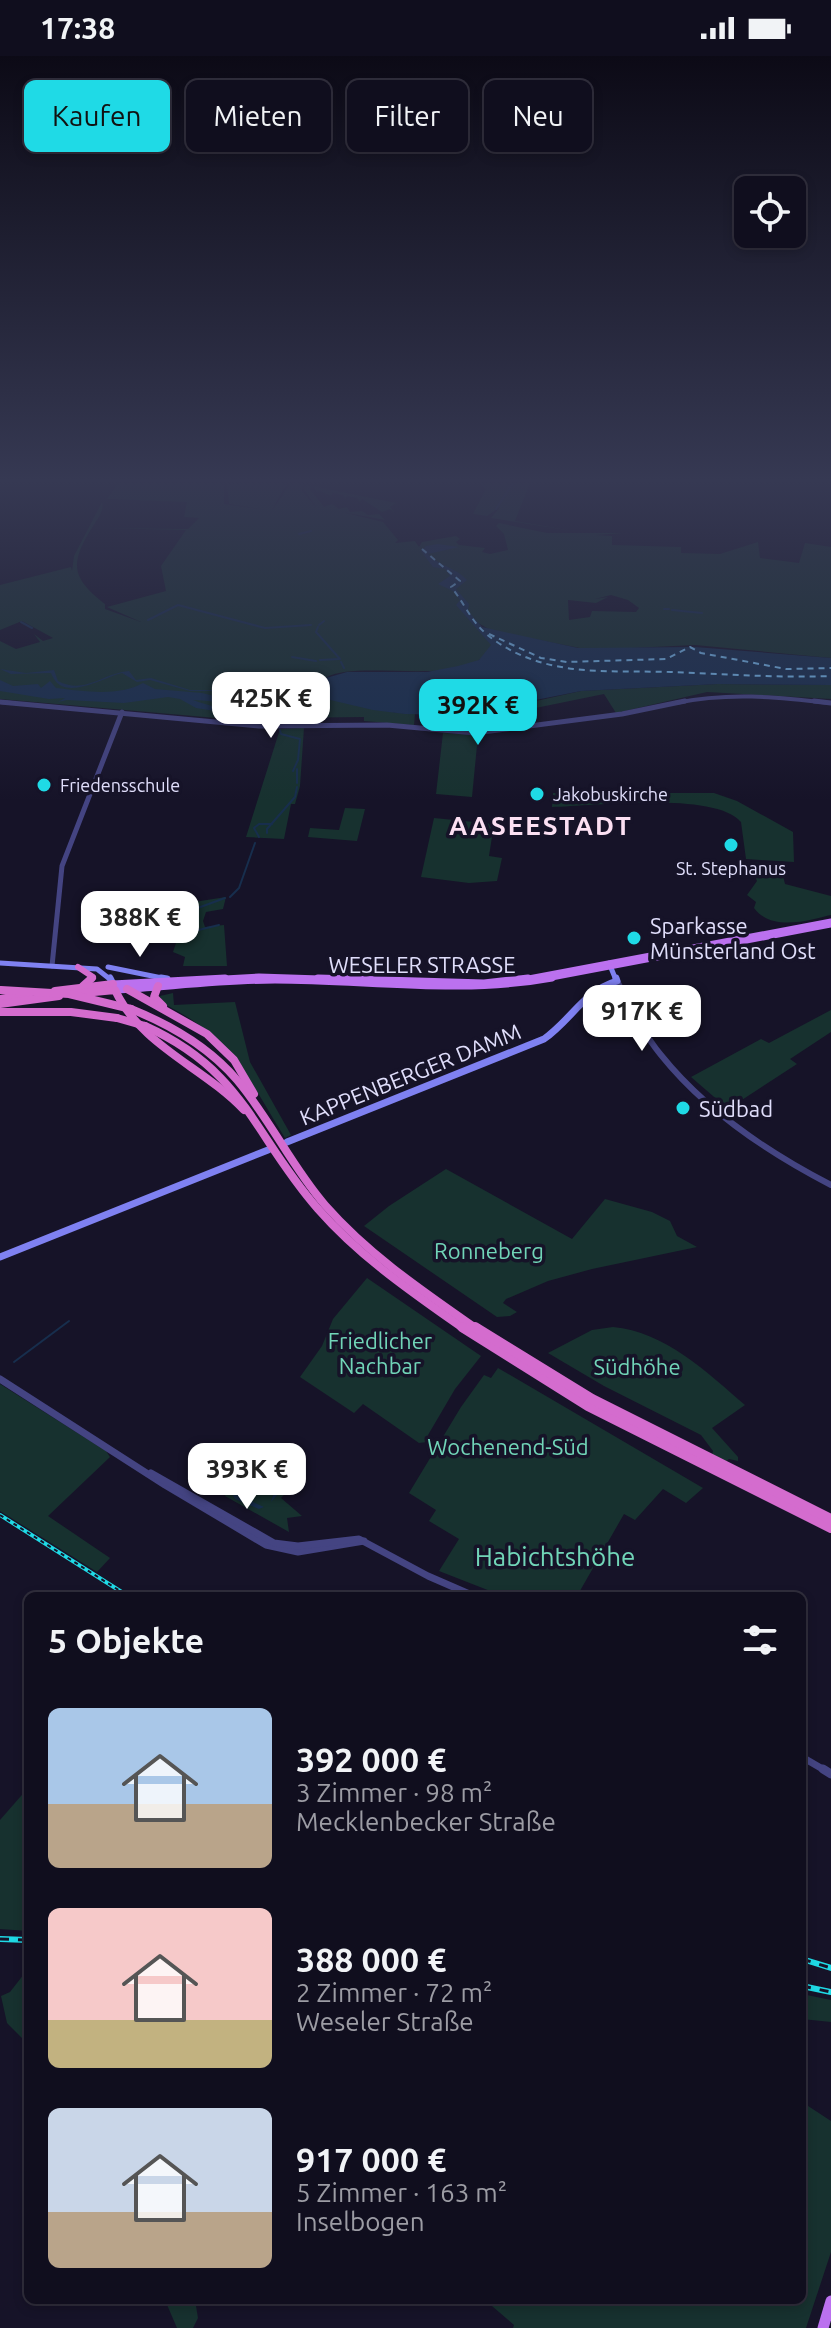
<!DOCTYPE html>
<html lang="de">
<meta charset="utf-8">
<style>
:root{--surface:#100e1e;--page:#1e1c2b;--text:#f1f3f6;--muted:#9c9ca4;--line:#302e3c;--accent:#1fdae6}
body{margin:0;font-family:Ubuntu,sans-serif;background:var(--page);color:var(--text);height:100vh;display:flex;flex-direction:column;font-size:30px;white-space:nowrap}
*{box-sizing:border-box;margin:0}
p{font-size:26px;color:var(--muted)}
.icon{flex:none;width:44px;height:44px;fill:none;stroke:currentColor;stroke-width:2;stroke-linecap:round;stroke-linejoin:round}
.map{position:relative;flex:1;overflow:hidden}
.details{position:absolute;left:24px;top:1536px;width:782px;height:712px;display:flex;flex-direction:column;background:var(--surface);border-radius:12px;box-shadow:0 4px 12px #0003,0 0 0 2px var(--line)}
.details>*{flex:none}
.guide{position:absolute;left:24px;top:24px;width:784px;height:72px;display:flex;gap:16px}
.tools{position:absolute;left:734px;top:120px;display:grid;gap:16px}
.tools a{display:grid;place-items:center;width:72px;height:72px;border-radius:12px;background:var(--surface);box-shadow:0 4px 12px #0003,0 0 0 2px var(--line);font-size:40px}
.price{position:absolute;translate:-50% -68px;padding:0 18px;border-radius:16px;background:#fff;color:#222;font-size:26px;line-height:52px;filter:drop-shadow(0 2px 4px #0008)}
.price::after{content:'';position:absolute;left:50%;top:48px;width:24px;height:18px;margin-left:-12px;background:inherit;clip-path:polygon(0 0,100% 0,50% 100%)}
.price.selected{background:var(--accent);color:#111}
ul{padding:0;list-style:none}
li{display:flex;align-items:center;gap:24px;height:200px;padding:0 24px}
li span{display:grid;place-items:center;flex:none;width:224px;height:160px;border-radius:12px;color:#555}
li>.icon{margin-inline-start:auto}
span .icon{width:96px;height:96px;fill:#fffc;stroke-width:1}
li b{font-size:34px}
h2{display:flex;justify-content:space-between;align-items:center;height:96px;padding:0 24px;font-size:34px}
.chip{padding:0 28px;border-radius:12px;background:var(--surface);box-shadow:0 4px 12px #0003,0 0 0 2px var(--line);font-size:28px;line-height:72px}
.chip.selected{background:var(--accent);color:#111}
.status{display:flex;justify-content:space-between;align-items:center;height:56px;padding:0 40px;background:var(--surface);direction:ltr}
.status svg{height:22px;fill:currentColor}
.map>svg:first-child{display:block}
.green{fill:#17312f;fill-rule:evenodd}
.water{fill:#172e4d}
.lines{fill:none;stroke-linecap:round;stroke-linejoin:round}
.stream{stroke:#172e4d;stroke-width:2}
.ferry{stroke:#77bdf0;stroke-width:2;stroke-dasharray:6 5;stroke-linecap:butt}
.tertiary-far4{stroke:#444482;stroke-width:4}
.tertiary-far3{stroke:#444482;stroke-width:5}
.tertiary-far2{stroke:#444482;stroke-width:6}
.tertiary-far1{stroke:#444482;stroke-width:7}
.tertiary{stroke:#444482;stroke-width:9}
.secondary-far1{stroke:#7f81f1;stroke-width:5}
.secondary{stroke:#7f81f1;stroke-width:7}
.primary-far2{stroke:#bb71ef;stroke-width:5}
.primary-far1{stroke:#bb71ef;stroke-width:7}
.primary{stroke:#bb71ef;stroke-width:11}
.trunk-far2{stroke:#d46cce;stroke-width:6}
.trunk-far1{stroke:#d46cce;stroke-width:8}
.trunk{stroke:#d46cce;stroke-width:10}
.rail-far1-casing{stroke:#1fdae6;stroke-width:4}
.rail-casing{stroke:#1fdae6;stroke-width:6}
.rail-far1{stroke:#161328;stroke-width:2;stroke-dasharray:4;stroke-linecap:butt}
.rail{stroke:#161328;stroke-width:3;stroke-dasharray:9;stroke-linecap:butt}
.trunk-bridge{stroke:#d46cce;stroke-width:8}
.poi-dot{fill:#1fdae6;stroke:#161328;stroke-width:3}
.labels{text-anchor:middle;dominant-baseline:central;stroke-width:7;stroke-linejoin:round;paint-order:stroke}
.far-poi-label{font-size:18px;fill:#e0defb;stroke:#161328;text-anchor:start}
.poi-label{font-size:22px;fill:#e0defb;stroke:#161328;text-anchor:start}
.street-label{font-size:22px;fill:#e0defb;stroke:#161328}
.park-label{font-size:22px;fill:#71d5b8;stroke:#161328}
.far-district-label{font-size:26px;font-weight:bold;letter-spacing:2px;fill:#fce0f3;stroke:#161328}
.near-park-label{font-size:26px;fill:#71d5b8;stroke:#161328}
</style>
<div class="status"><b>17:38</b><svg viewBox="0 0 49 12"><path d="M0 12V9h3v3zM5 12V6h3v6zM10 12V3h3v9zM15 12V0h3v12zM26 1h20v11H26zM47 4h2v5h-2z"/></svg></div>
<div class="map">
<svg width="831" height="2272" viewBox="0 0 831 2272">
<rect width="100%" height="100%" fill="#161328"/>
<g class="green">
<path d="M118 427H224V448L267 454 229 448 227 428 287 427 272 454 291 427 304 428 302 435 316 451 303 432 307 429 396 447 390 451 395 457 390 453 382 456 362 443 360 446 357 442 347 440 345 443 343 439 333 437 331 440 318 434 317 437 314 431 309 432 324 451 332 448 339 453 347 451 350 456 362 455 368 459 379 458 385 464 342 456 383 466 398 484 395 487 415 485 419 491 422 486 456 480 460 483 456 486 459 489 485 492 482 496 490 498 508 494 504 478 496 470 499 467 547 477H623L596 479 612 480V489L681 491V497L720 498 758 486 760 502 799 507 805 487 831 491V602L695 589 590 594 492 575 466 560 492 589C473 635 361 602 327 621 322 624 318 630 314 634L307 633 309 642C344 641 379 658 415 658L414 669 364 665V661L278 662V667L263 666 0 643V585L16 593 40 586 34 578 43 585 53 582 22 565 0 574V529L71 511 72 515 74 500 102 446C104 452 100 460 95 467 70 506 69 520 105 548V553L141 566 107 551 166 535 161 510 186 474 97 472 188 473 199 462 184 461 187 446 107 443ZM611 539 628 544 639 552 636 556 592 555 590 561 569 564 568 544 596 547 608 541 595 543Z"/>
<polygon points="480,427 530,427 515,465 573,475 491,462 500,451 487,460 473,458 486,433"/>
<polygon points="718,628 831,629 831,643 707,636 616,657 604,638 516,656 526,669 487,674 436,672 438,659 487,656 581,635"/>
<polygon points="304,672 300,730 295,748 291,748 284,783 246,781 280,673"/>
<polygon points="443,677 478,679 472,741 436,738"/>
<path d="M553 737H714L737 745 793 776 794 806 746 803 741 766C715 735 593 750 552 751Z"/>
<polygon points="345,752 365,753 357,785 308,781 310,772 339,774"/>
<polygon points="434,762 494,768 489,800 502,802 497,825 469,827 421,821"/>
<path d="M749 806 780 808 785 828 831 840V859C815 862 773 878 754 852L756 846 747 839 757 825Z"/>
<polygon points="226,841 223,853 206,856 203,865 205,871 224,869 227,910 183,910 185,901 173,896 179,878 173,855 194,846"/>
<path d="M173 937 174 949 235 946 250 1006 291 1079 285 1082C244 1017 236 984 162 947L160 940Z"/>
<polygon points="831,954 831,976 790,1003 797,1008 728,1053 691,1021 761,983 769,987"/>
<polygon points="446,1113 572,1183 605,1143 652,1156 670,1165 677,1180 697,1191 592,1213 548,1225 506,1243 503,1247 517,1256 510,1260 497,1261 364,1170 389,1150"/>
<polygon points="367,1222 481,1300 455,1333 428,1379 430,1382 427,1386 419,1387 363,1348 354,1357 300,1321 322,1290 333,1263"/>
<path d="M613 1271C664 1275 708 1317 745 1349L712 1372 738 1401V1405L729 1403 725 1406 712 1399 713 1395 701 1379 604 1330 548 1297 592 1274Z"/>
<polygon points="498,1312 703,1432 686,1447 663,1433 635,1464 624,1458 577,1540 503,1540 439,1515 459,1483 429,1465 436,1454 409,1437 461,1351 484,1319 491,1322"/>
<polygon points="0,1328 106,1395 110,1401 48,1460 110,1502 97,1516 0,1455"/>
<polygon points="250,1403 287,1405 305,1417 281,1442 302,1460 287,1462 289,1476 225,1440 236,1415"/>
<polygon points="28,1732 28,1875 0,1873 0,1764"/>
<polygon points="28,1913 28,1988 7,1967 1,1940 10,1936"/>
<polygon points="802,1938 831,1944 831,1966 802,1963"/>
<polygon points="802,2046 831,2065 831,2196 806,2272 513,2272 514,2269 485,2244 802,2244"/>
<polygon points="165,2244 195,2244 198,2262 193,2272 177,2272"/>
</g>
<g class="water">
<path d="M438 488 459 491 428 498C439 510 457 512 467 524L456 533 469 548 468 555 482 571 578 592 695 591 831 602V629L718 628 581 635 461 659 405 658 373 654 326 643 293 644 289 639 291 645 246 660 196 652 180 643 168 641 124 647 67 644 58 646 65 642 49 643 0 635V624L13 630 38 628 41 632 50 625 56 632C82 635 119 641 143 627L155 633 202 637 244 647 272 644C256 655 214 644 193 644 226 656 256 660 286 640L240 644 213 635H190L150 624 137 626 122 617C101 622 62 648 51 617L11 618 0 613 26 617 54 614 58 625C85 639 103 617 129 615L136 624 151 622 190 634H218L238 643H253L288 636H308L326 622 347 616H427L458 610 479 604 491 589 456 549 460 544 453 535 438 528 450 520 445 513 433 511 421 495 426 490Z"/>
<polygon points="260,1409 283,1412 293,1421 271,1446 279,1422 271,1418 250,1422 244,1433 253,1446 264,1451 259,1453 235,1443 230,1434 244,1415"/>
</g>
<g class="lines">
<g class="stream">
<polyline points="496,453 513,427"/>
<polyline points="299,478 311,475"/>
<polyline points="664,553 669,553"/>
<polyline points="672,554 702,557"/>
<polyline points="148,564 178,549 265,572 311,569"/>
<polyline points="21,566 32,572"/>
<polyline points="319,569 324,565"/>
<polyline points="318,571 316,576 340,603"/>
<polyline points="292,601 316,605"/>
<polyline points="320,604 339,603"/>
<polyline points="341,606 344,612"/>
<polyline points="271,666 272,662 303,648 300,644"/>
<polyline points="280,674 281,678 300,683 298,704 293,715"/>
<polyline points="297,713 297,727"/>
<polyline points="267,777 267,773 295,741 297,731"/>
<polyline points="259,781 254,772 259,768 272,768"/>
<polyline points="230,841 239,832 255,787"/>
<polyline points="185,879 190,871 186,864 194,860 195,853 225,842"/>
<polyline points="165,882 219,869"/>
<polyline points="14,1306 69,1265"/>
</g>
<g class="ferry">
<path d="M422 493 460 525 451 531C469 553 471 569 497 586 551 622 610 614 671 616 724 618 777 622 831 620"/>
<polyline points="489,578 541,602 567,606 666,603 690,591 701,597 786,613 831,612"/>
</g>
<g class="tertiary-far4">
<polyline points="0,646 12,647"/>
<path d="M675 647C731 636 775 641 831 647"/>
</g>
<g class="tertiary-far3">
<polyline points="814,645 831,647"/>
<polyline points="0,646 259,670 387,669 475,677 622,658 685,645"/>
<polyline points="52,910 62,810 122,656"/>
</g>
<path class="tertiary-far2" d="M617 925C630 950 643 977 661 999 705 1054 769 1097 831 1129"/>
<g class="tertiary-far1">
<polyline points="0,1323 165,1429 266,1489 298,1496 364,1485"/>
<polyline points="151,1417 274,1487 298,1490 359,1483 428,1520 474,1540"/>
<polyline points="802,1701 826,1715"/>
</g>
<polyline class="tertiary" points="823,1713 831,1718"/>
<g class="secondary-far1">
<polyline points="0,907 97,913 111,924"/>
<polyline points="609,907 616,924"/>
<polyline points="108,911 167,923"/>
</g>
<g class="secondary">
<polyline points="110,922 113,928"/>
<polyline points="161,922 167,923"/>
<path d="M287 1086 544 983C571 964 584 935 617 925L616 922"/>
<polyline points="0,1201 268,1094"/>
</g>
<g class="primary-far2">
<polyline points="189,924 259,920 382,924"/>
<polyline points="518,924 831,865"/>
<polyline points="541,924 831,869"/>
</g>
<g class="primary-far1">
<path d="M225 922 113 928 115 934C168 931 222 924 275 924 367 924 460 939 552 922"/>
<polyline points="318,922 484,927 528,922"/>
</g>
<polyline class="primary" points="823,2272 831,2245"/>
<polyline class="trunk-far2" points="78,911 93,921 90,924"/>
<g class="trunk-far1">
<polyline points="83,930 92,922"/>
<polyline points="158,930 154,941 163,950"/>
<polyline points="127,933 207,978 234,1004 254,1038"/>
<polyline points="55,935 113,928"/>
<path d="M73 938 115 934C142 991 202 1010 244 1054"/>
<polyline points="0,943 29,938"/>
<polyline points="0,948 59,940"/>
<path d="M131 953C171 969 209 991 237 1024 270 1063 292 1111 325 1149 369 1199 424 1236 477 1273"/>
<polyline points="0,956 71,956 117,962"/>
<path d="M145 970C245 1015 253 1079 318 1153 360 1201 413 1237 464 1273"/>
</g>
<g class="trunk">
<polyline points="462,1271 588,1350 831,1472"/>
<polyline points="475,1271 592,1343 831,1463"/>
</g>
<g class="rail-far1-casing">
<polyline id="rail-far1" points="0,1459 128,1540"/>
</g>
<g class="rail-casing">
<g id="rail">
<polyline points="0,1883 28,1884"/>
<polyline points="802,1903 831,1912"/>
<polyline points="802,1930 831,1936"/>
</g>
</g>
<use href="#rail-far1" class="rail-far1"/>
<use href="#rail" class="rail"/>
<g class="trunk-bridge">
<polyline points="1,934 69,938 131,953"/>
<polyline points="117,962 145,970"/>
</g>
</g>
<linearGradient id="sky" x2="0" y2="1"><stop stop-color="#0c0a16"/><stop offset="0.57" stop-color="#363953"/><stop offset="1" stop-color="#363953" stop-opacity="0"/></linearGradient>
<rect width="831" height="745" fill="url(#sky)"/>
<g class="poi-dot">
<circle cx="44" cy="729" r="8"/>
<circle cx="537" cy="738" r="8"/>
<circle cx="731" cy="789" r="8"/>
<circle cx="634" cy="882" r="8"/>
<circle cx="683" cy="1052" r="8"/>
</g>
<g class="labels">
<g class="far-poi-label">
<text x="60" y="729">Friedensschule</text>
<text x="553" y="738">Jakobuskirche</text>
<text x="731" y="812" text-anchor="middle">St. Stephanus</text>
</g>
<g class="poi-label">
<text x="650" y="869">Sparkasse<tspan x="650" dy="25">Münsterland Ost</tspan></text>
<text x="699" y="1052">Südbad</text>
</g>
<g class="street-label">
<text x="422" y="908">WESELER STRASSE</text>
<text transform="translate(410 1018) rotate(-22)">KAPPENBERGER DAMM</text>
</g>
<g class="park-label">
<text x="489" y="1194">Ronneberg</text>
<text x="380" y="1284">Friedlicher<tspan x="380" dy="25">Nachbar</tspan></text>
<text x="637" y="1310">Südhöhe</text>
<text x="508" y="1390">Wochenend-Süd</text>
</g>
<g class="far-district-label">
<text x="541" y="769">AASEESTADT</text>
</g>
<g class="near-park-label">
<text x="555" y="1500">Habichtshöhe</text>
</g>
</g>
</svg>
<div class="tools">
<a><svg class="icon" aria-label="locate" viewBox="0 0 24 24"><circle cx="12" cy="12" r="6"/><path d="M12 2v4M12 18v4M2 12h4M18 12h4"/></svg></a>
</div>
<b class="price" style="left:271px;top:684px">425K €</b>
<b class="price selected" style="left:478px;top:691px">392K €</b>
<b class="price" style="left:140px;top:903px">388K €</b>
<b class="price" style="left:642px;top:997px">917K €</b>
<b class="price" style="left:247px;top:1455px">393K €</b>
<div class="guide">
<a class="chip selected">Kaufen</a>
<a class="chip">Mieten</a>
<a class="chip">Filter</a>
<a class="chip">Neu</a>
</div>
<section class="details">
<h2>5 Objekte<svg class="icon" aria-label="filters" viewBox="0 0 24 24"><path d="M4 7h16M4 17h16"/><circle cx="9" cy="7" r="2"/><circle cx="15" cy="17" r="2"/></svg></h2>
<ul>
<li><span style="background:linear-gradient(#a9c7e8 60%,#b9a48a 0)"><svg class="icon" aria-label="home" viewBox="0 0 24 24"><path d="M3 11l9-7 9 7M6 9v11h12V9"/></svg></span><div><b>392 000 €</b><p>3 Zimmer · 98 m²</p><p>Mecklenbecker Straße</p></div></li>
<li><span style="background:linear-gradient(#f6c9c9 70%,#c2b280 0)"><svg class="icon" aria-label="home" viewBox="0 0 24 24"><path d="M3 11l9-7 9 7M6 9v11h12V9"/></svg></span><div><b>388 000 €</b><p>2 Zimmer · 72 m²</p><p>Weseler Straße</p></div></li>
<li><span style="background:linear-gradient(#c9d6e8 65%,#b9a48a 0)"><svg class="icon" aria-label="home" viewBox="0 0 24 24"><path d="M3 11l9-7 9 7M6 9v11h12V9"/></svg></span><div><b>917 000 €</b><p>5 Zimmer · 163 m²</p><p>Inselbogen</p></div></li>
</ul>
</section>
</div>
